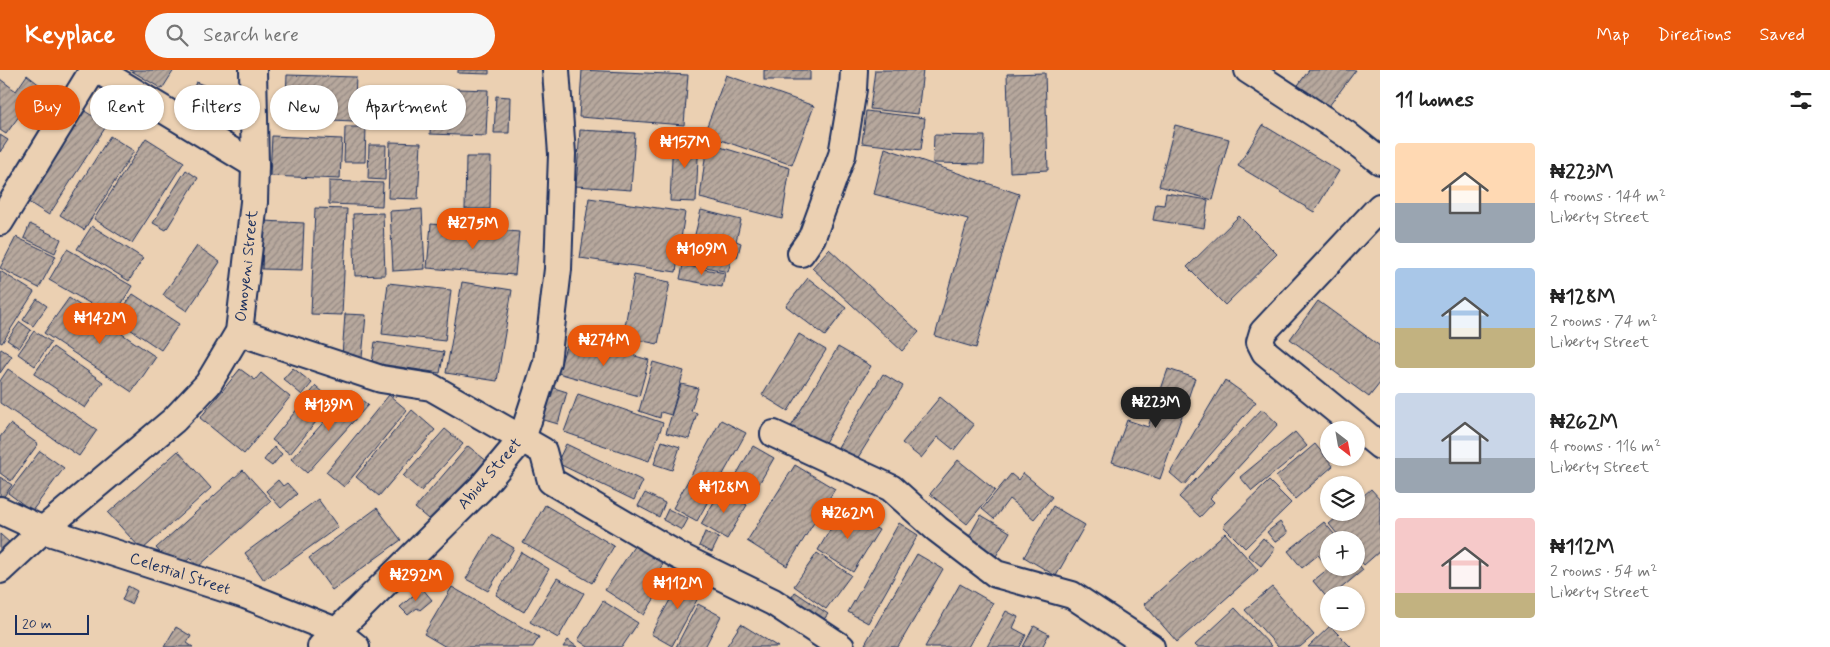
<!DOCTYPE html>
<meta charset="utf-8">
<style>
:root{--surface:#fff;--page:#f6f6f6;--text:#222;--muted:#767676;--accent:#ea580c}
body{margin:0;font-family:Mynerve,sans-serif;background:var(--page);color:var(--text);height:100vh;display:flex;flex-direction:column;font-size:19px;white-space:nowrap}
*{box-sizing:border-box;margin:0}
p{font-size:16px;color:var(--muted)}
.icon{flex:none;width:28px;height:28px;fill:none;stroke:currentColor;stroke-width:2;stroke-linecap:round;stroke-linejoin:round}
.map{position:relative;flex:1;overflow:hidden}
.panel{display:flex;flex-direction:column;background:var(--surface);width:450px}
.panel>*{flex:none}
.top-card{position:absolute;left:15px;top:15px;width:475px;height:45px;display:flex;gap:10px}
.needle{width:32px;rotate:149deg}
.buttons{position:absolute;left:1320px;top:351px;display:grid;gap:10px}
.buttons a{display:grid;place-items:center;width:45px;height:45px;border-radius:50%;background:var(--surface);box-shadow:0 1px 4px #0004;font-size:25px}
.scale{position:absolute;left:15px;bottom:12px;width:74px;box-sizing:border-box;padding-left:5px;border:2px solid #1b2f5e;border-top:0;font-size:14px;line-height:18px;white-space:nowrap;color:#1b2f5e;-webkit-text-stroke:4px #ebd0b2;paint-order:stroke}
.price{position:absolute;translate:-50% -42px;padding:0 11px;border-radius:18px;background:var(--accent);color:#fff;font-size:16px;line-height:32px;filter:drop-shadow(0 1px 2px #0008)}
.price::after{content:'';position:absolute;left:50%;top:30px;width:15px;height:11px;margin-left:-8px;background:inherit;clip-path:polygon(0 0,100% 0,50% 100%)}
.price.on{background:#222;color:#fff}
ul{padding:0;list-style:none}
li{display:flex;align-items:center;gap:15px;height:125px;padding:0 15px}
li span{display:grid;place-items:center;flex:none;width:140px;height:100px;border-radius:5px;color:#555}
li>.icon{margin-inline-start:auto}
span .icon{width:60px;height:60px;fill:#fffc;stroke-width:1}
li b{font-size:21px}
h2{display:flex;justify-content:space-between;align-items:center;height:60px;padding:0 15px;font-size:21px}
.chip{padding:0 18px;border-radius:22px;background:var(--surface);box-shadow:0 1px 4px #0004;font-size:18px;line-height:45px}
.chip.on{background:var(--accent);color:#fff}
header{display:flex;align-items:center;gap:30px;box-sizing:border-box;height:70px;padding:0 25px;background:var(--accent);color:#fff}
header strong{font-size:24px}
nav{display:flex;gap:28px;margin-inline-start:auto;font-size:18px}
.search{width:350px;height:45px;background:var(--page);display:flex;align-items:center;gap:12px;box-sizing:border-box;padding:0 18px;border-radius:28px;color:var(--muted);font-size:19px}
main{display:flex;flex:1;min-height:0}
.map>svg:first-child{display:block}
.building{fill:url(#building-hatch);stroke:#1b2f5e}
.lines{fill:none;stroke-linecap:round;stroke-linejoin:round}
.minor-casing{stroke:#1b2f5e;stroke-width:30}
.minor{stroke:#ebd0b2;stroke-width:26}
.labels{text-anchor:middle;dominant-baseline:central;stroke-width:4;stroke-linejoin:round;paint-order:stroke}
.street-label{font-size:16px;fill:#1b2f5e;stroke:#ebd0b2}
</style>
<header>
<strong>Keyplace</strong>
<div class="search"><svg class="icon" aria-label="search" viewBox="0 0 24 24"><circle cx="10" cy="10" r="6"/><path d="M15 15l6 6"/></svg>Search here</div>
<nav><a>Map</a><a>Directions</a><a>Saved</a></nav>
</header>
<main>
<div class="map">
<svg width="1380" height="577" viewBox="0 0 1380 577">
<defs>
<pattern id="building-hatch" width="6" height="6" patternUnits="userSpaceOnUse" patternTransform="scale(1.25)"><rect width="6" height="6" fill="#b7a89d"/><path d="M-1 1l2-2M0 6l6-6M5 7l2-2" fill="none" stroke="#948983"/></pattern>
</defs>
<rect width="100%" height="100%" fill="#ebd0b2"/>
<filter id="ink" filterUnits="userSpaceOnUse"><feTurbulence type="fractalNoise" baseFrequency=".02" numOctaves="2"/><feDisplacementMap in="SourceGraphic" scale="10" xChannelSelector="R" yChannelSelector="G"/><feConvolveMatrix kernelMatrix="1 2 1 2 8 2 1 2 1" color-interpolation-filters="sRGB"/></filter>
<g filter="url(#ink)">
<g class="building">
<polygon points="130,0 174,0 162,19"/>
<polygon points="458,0 489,0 489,4 458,3"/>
<polygon points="582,0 688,5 684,55 579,47"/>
<rect x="764" y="0" width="46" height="10"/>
<polygon points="875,0 923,0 918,44 870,39"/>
<polygon points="1309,0 1356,0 1326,40 1296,18"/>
<polygon points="1045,3 1048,100 1010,102 1007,4"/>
<polygon points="27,5 41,16 6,64 0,60 0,9 16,21"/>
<polygon points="287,5 356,7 354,51 285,48"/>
<polygon points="726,5 814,36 792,95 704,64"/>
<polygon points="196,12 218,21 205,53 183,44"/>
<polygon points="432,18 488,20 486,66 430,64"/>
<polygon points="496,26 510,27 509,63 494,63"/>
<polygon points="83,40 107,55 49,145 25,130"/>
<polygon points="866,41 925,48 921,80 862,73"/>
<polygon points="1175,55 1229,69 1213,130 1159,116"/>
<polygon points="1263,55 1339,101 1314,142 1238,96"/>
<polygon points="345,57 366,57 365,92 344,92"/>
<polygon points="580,60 635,63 631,120 576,116"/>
<polygon points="0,65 8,70 0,82"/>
<polygon points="934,65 985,66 984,94 933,93"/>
<polygon points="110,66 134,81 84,160 60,145"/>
<polygon points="272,66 342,69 340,109 270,106"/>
<polygon points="673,67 699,67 696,132 670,131"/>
<polygon points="146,68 184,92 132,173 94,149"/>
<polygon points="390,72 421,73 418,129 388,128"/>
<polygon points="707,73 790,98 782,149 700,128"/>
<polygon points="369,75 386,75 385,110 368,109"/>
<polygon points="885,78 1019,124 976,278 935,266 968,149 874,124"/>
<polygon points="466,87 491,87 490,139 465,139"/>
<polygon points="186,100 198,108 166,160 153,153"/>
<polygon points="329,111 383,113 382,136 329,134"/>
<polygon points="1166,123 1208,130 1204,158 1153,150 1156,134 1164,135"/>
<polygon points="589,128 685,142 676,202 580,188"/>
<polygon points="315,138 347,139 342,245 311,244"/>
<polygon points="422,139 425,199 393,201 390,141"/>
<polygon points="701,140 741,150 736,171 741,173 737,188 732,187 728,202 688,193"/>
<polygon points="383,143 385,205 355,206 353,144"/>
<polygon points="1239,146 1277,184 1225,235 1187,197"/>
<polygon points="264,151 304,153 302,200 262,199"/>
<polygon points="30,154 61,169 55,183 24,168"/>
<polygon points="431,154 519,162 515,205 427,198"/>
<polygon points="92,156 143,188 129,211 77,179"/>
<polygon points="16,167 56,186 39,218 0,198"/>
<polygon points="197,176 220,192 187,241 163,225"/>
<polygon points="67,179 132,216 114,247 49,210"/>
<polygon points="829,179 919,262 902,281 812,198"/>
<polygon points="683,195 725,203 722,217 680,209"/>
<polygon points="0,201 34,222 2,273 0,272"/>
<polygon points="634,205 670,212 658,274 623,267"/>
<polygon points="808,208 846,238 825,266 786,236"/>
<polygon points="462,212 512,220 497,311 446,303"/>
<polygon points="388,213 451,220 445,271 382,264"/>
<polygon points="133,224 179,254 161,280 115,249"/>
<polygon points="69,228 156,287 132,322 44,263"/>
<polygon points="37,229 47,236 33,256 23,250"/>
<polygon points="1318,231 1380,276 1380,313 1369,327 1290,269"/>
<polygon points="345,244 366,245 362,288 342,286"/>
<polygon points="20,252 31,260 19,278 7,270"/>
<polygon points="34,261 51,272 35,296 18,284"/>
<polygon points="799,264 826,280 788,341 762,325"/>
<polygon points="569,267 649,290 639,326 558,303"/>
<polygon points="375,272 444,282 440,303 372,293"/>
<polygon points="53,277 103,312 85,338 34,304"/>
<polygon points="838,277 871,296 821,379 789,360"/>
<polygon points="1,279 12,286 0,303 0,281"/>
<polygon points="653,292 684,301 671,345 661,342 660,348 639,341"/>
<polygon points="293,298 312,313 302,325 283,309"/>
<polygon points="8,299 97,360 79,386 0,333 0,311"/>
<polygon points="240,299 255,310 261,303 290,327 244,384 200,348"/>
<polygon points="1168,299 1195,308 1160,409 1112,392 1127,350 1148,357"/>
<polygon points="883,304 903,316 857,389 838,377"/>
<polygon points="1225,310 1256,332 1184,415 1170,403"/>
<polygon points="681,314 698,318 691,341 697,343 689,369 666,363"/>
<polygon points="316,316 333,331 290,384 272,370"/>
<polygon points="551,317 567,322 558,354 541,349"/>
<polygon points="351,321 368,335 307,403 291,389"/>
<polygon points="578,324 663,353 649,391 564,362"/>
<polygon points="389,325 407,340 344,417 326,402"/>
<polygon points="940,327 974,355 954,380 938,367 921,388 902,373"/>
<polygon points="1262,339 1278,354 1210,428 1214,432 1200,447 1179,427"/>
<polygon points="412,340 435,360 379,426 356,407"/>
<polygon points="721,350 746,363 697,451 673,438"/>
<polygon points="10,354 38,374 11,411 0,403 0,367"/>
<polygon points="445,359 463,374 421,421 403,406"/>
<polygon points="1295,362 1307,376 1252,421 1240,407"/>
<polygon points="662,371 680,377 672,400 654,394"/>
<polygon points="566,374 643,411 634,430 557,393"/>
<polygon points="1315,374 1333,396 1295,429 1276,407"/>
<polygon points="468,376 488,392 434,454 415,438"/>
<polygon points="753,376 774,388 749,431 728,419"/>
<polygon points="274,377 282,384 272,396 264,390"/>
<polygon points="40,381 64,398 32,441 8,423"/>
<polygon points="178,381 211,418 142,480 108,443"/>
<polygon points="958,390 995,420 967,454 930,424"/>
<polygon points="795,395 835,419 787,496 747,471"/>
<polygon points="243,400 271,431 198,497 190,488 176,500 156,478"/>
<polygon points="1023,403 1052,427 1034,449 1009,429 994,449 982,439 1011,404 1018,410"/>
<polygon points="0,407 12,415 0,432"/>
<polygon points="278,410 283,416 287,413 297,424 281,438 266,421"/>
<polygon points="1269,411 1291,433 1245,478 1223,456"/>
<polygon points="1371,419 1380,429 1380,481 1364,495 1356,486 1356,470 1342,470 1329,454 1343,442 1356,442 1356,432"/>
<polygon points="721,420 747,435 727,469 701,454"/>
<polygon points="645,423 665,433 659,447 638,436"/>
<polygon points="318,429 338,457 264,510 245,483"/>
<polygon points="545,435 614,476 592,513 523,473"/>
<polygon points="1053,436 1085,455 1056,506 1024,487"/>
<polygon points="377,438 401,470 332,520 309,488"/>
<polygon points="843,438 879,460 853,502 818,480"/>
<polygon points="668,439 688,449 682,460 663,450"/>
<polygon points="981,445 1010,462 995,488 966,472"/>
<polygon points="1280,452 1288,463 1275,472 1267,462"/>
<polygon points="1324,452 1339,470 1329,470 1329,498 1356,498 1356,491 1363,500 1333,525 1329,525 1328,529 1313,511 1329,498 1318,485 1302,498 1288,481"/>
<polygon points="899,453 918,465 868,553 848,542"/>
<polygon points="705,462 719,468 712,482 699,476"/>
<polygon points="1225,463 1258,500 1177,572 1144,534"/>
<polygon points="0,464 10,473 0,485"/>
<polygon points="492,465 514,478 488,521 466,509"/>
<polygon points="1263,468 1275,479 1261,496 1248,485"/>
<polygon points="639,469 667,488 653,509 663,515 644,545 605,520"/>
<polygon points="521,482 549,499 524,542 496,525"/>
<polygon points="817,483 851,505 826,539 794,516"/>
<polygon points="917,484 943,499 898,577 871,577 865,574"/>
<polygon points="685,503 705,515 672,576 651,564"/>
<polygon points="557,508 584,523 558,568 530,552"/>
<polygon points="960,514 993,533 968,577 925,577"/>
<polygon points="128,516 137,521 131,534 122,530"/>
<polygon points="452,517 539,567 533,577 446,577 424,564"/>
<polygon points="1272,517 1314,565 1300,577 1278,577 1245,540"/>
<polygon points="422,518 432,530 420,540 417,538 408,545 400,537"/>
<polygon points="795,522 828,544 819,556 787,535"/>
<polygon points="603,531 638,553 622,577 588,577 578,570"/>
<polygon points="698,534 721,546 705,577 676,577"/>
<polygon points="1235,538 1272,577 1197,577 1195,575"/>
<polygon points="1006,541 1018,547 1013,558 1026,565 1020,577 987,577"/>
<polygon points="741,554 778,577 726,577"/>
<polygon points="1034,556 1049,564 1042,577 1023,577"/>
<polygon points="1330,556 1351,577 1308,577"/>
<polygon points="176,557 191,566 187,573 193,577 164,577"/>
<polygon points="568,570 577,577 563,577"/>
</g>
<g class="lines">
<g class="minor-casing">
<g id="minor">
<polyline points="98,0 255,95"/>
<polyline points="1248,0 1346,64 1380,91"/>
<polyline points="1380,137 1263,262 1260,272 1265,282 1380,376"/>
<polyline points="0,152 93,0"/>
<polyline points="801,183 812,167 842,85 853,19 854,0"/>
<polyline points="239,262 381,309 431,317 543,381 551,411 679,486 773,532 841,577"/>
<polyline points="774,364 891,418 937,459 996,504 1072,525 1151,577"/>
<polyline points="0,440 43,460 245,525 336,561 356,577"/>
<polyline points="0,500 43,460 174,350 208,314 239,262 254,132 255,95 253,0"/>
<polyline points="321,577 481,418 522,369 547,292 558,199 562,84 556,0"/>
</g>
</g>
<use href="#minor" class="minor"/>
</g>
</g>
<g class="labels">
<g class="street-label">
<text transform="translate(247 196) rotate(-84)">Omoyeni Street</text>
<text transform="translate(490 404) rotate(-49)">Abiok Street</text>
<text transform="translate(180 504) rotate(18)">Celestial Street</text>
</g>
</g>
</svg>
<div class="buttons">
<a><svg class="needle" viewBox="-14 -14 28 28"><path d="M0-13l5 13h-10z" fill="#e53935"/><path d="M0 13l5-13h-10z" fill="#767676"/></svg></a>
<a><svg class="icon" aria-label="layers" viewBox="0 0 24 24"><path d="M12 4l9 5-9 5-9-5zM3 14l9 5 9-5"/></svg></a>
<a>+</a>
<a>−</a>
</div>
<div class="scale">20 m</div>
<b class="price" style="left:685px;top:99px">₦157M</b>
<b class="price" style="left:473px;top:180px">₦275M</b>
<b class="price" style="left:702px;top:206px">₦109M</b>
<b class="price" style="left:100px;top:275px">₦142M</b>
<b class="price" style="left:604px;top:297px">₦274M</b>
<b class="price on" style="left:1156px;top:359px">₦223M</b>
<b class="price" style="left:329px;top:362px">₦139M</b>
<b class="price" style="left:724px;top:444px">₦128M</b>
<b class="price" style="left:848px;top:470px">₦262M</b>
<b class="price" style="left:416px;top:532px">₦292M</b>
<b class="price" style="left:678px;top:540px">₦112M</b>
<div class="top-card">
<a class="chip on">Buy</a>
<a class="chip">Rent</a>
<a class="chip">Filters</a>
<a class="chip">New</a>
<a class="chip">Apartment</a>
</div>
</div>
<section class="panel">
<h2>11 homes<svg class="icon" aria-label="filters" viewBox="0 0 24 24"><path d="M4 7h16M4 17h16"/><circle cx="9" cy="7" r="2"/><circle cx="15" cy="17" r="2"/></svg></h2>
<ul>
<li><span style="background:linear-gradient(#ffd9b3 60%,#9aa5b1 0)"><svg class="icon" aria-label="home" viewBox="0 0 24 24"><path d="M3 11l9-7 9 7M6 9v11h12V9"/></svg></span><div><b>₦223M</b><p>4 rooms · 144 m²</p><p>Liberty Street</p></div></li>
<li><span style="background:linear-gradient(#a9c7e8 60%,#c2b280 0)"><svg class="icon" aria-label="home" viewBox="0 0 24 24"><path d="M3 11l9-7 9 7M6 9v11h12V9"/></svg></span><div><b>₦128M</b><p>2 rooms · 74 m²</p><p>Liberty Street</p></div></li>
<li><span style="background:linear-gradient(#c9d6e8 65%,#9aa5b1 0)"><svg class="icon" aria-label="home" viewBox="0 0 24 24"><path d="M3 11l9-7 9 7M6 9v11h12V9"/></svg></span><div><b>₦262M</b><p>4 rooms · 116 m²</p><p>Liberty Street</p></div></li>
<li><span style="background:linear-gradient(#f6c9c9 75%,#c2b280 0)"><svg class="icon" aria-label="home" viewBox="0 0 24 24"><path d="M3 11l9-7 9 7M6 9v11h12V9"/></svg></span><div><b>₦112M</b><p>2 rooms · 54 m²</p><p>Liberty Street</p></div></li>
</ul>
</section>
</main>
